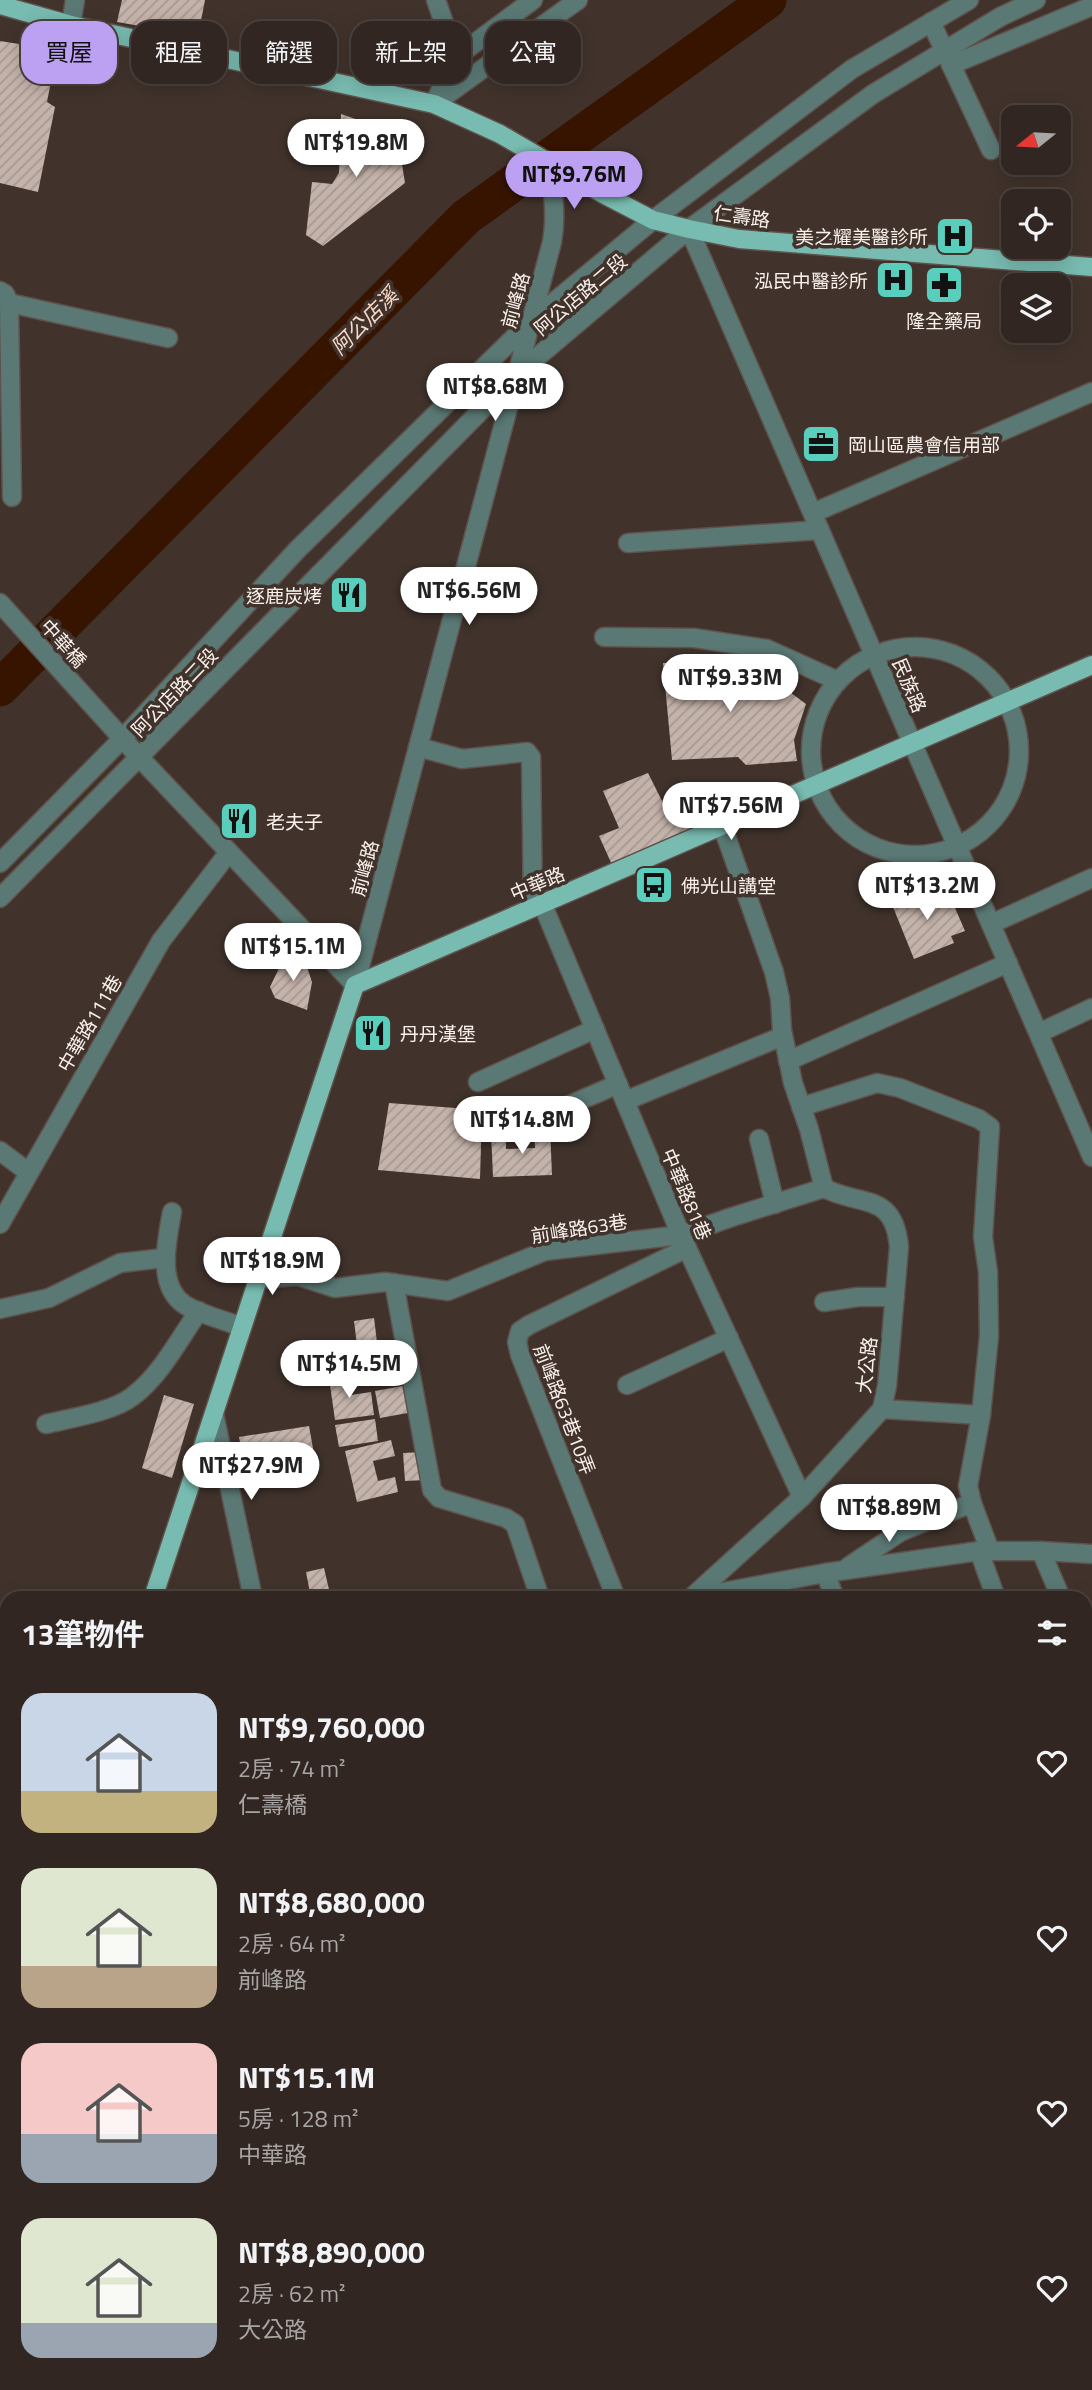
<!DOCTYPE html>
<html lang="zh-TW">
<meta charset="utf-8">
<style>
:root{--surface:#312621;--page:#392e2a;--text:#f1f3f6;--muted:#a8a5a5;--line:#4c433f;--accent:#bca0f2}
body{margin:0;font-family:"Titillium Web","Noto Sans TC",sans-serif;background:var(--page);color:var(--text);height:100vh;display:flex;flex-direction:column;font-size:26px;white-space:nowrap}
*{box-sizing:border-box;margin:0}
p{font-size:23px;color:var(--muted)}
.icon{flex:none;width:38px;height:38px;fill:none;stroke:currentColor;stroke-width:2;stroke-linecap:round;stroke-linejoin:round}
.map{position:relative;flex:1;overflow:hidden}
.details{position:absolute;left:0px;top:1591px;width:1092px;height:800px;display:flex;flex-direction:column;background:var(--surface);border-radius:21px 21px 0 0;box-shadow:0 4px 18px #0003,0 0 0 2px var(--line)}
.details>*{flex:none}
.hud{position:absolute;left:21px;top:21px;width:700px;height:63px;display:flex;gap:14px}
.needle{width:46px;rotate:252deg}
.controls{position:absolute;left:1001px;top:105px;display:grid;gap:14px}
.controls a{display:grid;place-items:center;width:70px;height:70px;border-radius:14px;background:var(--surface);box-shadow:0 4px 18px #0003,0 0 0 2px var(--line);font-size:35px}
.price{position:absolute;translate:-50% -60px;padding:0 16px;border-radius:24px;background:#fff;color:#222;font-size:23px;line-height:46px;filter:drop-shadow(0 2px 4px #0008)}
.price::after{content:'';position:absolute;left:50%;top:42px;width:21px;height:16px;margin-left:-10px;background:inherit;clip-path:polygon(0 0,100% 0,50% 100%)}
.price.on{background:var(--accent);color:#111}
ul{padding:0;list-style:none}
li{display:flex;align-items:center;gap:21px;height:175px;padding:0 21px}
li span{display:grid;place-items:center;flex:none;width:196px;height:140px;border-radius:21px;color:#555}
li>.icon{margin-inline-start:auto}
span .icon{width:84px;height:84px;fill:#fffc;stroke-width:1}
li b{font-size:30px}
h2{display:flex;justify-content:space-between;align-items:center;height:84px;padding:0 21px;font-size:30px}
.pill{padding:0 24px;border-radius:21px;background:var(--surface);box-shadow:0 4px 18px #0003,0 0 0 2px var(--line);font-size:24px;line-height:63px}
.pill.on{background:var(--accent);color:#111}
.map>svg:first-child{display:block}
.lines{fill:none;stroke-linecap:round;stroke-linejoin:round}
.river{stroke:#371400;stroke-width:37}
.building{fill:url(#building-hatch)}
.minor-casing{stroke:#5f514b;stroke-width:21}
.major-casing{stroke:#5f514b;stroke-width:21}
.minor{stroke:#5a7974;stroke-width:18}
.major{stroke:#78bbb0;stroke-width:18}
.labels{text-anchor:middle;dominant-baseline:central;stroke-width:7;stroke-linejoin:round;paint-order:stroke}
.street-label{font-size:19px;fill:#faf1ec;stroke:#41332c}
.poi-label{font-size:19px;fill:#faf1ec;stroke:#41332c;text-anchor:start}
.water-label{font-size:21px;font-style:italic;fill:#fad9c6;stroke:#41332c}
</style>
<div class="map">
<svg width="1092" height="2390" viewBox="0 0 1092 2390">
<defs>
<pattern id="building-hatch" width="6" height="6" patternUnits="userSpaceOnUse" patternTransform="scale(1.75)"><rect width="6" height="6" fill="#c4b3aa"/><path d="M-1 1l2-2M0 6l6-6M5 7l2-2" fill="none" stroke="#a69891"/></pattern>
</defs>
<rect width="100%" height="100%" fill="#41332c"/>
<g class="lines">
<polyline class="river" points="0,688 466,217 768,0"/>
</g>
<g class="building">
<polygon points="122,0 205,0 198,36 117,22"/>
<polygon points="0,41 57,50 47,102 55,107 38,192 0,183"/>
<polygon points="341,114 397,133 405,183 323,246 306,235 312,182 332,184 339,173"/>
<polygon points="695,661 732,663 768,676 806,704 794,740 797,761 746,765 738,757 672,760 663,663"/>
<polygon points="648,773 666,809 681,802 692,832 613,867 599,836 619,828 603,791"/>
<polygon points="918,890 934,901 949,894 965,931 951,936 954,943 914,959 891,902"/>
<polygon points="291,953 298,956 307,967 312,982 307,1010 275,998 270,987 281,964"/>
<polygon points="389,1103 482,1110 480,1179 378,1170"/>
<polygon points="534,1127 550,1127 552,1175 493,1177 491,1132 506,1132 506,1149 535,1148"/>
<polygon points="374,1318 381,1375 361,1378 354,1321"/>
<polygon points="348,1375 351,1395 371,1392 374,1415 335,1420 329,1378"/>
<polygon points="408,1385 413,1412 380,1418 375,1391"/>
<polygon points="164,1395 194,1404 172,1478 142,1468"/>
<polygon points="375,1419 378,1441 339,1447 335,1425"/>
<polygon points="309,1426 314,1454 244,1464 239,1437"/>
<polygon points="391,1440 395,1456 373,1461 378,1481 395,1477 398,1492 357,1502 345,1451"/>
<polygon points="424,1452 426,1480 405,1481 403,1453"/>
<polygon points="324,1568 331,1598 311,1598 306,1572"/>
</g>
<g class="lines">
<g class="minor-casing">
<g id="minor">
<polyline points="436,0 456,57 460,65"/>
<polyline points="931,22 991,150"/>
<polyline points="71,25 75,0"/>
<polyline points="951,65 1092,6"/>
<polyline points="434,104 578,0"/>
<polyline points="434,104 456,57 533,0"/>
<polyline points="689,229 1092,1157"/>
<polyline points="0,291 5,294 9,303 12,497"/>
<polyline points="9,303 168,338"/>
<polyline points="813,513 1092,392"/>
<polyline points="628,543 820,530"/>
<polyline points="0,603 140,758 355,985"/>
<polyline points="604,637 694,638 767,649 838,681"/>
<circle cx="915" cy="751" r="104"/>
<polyline points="418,747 462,759 527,752 531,757 533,907"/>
<polyline points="722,825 774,972 780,998 782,1030 793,1083 809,1129 824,1188"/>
<polyline points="0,863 122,739 298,549 531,321 653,220 852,69 969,0"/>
<polyline points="0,898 516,375 689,229 873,94 1000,17 1036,0"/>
<polyline points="542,903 681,1235 802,1497"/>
<polyline points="991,924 1092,878"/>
<path d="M355 985 552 242C557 214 553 189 547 161"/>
<polyline points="1039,1033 1092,1008"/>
<polyline points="788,1061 1008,963"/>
<polyline points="478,1082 595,1029"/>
<polyline points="625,1101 783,1036"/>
<polyline points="801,1107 877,1083 900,1088 979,1119 990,1127 983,1237 988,1272 989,1336 981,1415 968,1486 972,1503 990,1551"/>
<polyline points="542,1117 618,1084"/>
<polyline points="759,1139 775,1204"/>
<polyline points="0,1151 28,1172"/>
<path d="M172 1212C167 1240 156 1286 185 1305 202 1315 224 1320 242 1327"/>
<polyline points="0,1224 161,941 229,852"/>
<polyline points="258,1279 298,1276 335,1288 385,1282 448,1291 545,1251 681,1235 732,1217 824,1188"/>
<polyline points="394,1283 432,1490 439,1498 506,1518 515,1524 540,1598"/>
<polyline points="824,1302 858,1297 895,1297"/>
<polyline points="0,1309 49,1298 120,1263 164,1258"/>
<polyline points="627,1385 729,1338"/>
<polyline points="882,1409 981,1415"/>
<polyline points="214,1414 253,1598"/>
<path d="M46 1424C71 1418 113 1412 133 1396 161 1375 179 1339 199 1311"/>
<polyline points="979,1551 996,1598"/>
<polyline points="1041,1551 1061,1598"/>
<polyline points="848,1567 900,1532 972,1503"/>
<polyline points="825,1573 835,1598"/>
<polyline points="616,1598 520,1355 517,1342 520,1331 529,1325 687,1248"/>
<path d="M691 1598 802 1497 882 1409 887 1386 899 1247C894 1191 860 1207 824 1188"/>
<polyline points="691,1598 825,1573 979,1551 1041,1551 1092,1554"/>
<polyline points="1085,1655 1092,1672"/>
<polyline points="0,1728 7,1730"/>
<polyline points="0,1778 7,1777"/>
<polyline points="1085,1782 1092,1779"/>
<polyline points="1085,1907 1092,1904"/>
<polyline points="0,2158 7,2159"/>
<polyline points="1085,2165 1092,2181"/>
<polyline points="186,2384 191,2390"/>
<polyline points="342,2384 347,2390"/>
<polyline points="624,2384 641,2390"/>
<polyline points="654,2384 655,2390"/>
<polyline points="58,2390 66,2384"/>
<polyline points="244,2390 253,2384"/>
<polyline points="525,2390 533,2384"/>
<polyline points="965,2390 965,2384"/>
</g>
</g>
<g class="major-casing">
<g id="major">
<polyline points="0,5 71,25 434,104 500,134 603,194 653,220 689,229 739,239 1092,267"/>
<polyline points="153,1598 355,985 1092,665"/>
<polyline points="0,2045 7,2025"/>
</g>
</g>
<use href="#minor" class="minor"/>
<use href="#major" class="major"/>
</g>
<defs>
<g id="hospital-square" transform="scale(2.0125)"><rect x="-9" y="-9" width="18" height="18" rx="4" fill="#5acebd" stroke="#41332c"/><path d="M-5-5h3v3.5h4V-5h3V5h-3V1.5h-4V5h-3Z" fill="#111"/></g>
<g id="pharmacy-square" transform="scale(2.0125)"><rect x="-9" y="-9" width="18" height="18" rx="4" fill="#5acebd" stroke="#41332c"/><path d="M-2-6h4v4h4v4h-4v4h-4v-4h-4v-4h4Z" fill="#111"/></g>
<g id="office-square" transform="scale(2.0125)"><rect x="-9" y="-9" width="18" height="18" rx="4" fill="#5acebd" stroke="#41332c"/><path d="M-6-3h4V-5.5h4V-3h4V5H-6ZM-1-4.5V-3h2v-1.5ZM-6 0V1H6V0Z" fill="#111"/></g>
<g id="restaurant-square" transform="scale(2.0125)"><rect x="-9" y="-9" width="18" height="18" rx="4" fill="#5acebd" stroke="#41332c"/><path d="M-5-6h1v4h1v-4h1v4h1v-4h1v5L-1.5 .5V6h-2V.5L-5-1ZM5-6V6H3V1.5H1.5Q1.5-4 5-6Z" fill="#111"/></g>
<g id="bus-square" transform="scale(2.0125)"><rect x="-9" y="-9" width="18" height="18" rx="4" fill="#5acebd" stroke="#41332c"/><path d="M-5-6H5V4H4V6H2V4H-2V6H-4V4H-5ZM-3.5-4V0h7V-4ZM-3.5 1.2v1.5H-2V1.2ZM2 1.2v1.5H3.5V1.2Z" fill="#111"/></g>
</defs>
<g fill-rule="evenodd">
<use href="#hospital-square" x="955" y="236"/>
<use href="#hospital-square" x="895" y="280"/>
<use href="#pharmacy-square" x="944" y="285"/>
<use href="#office-square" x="821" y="444"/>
<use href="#restaurant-square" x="349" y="595"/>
<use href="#restaurant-square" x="239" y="821"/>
<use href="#bus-square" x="654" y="885"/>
<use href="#restaurant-square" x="373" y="1033"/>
</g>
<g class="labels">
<g class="street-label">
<text transform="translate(742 216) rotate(8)">仁壽路</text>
<text transform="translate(580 294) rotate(-40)">阿公店路二段</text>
<text transform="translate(515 300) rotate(-75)">前峰路</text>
<text transform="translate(64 643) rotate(48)">中華橋</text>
<text transform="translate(910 685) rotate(67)">民族路</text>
<text transform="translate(174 692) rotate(-46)">阿公店路二段</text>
<text transform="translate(364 868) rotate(-75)">前峰路</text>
<text transform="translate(537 883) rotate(-23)">中華路</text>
<text transform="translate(89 1023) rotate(-60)">中華路111巷</text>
<text transform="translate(687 1194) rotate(67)">中華路81巷</text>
<text transform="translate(579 1228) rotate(-9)">前峰路63巷</text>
<text transform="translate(866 1365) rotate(-83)">大公路</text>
<text transform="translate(565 1409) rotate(69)">前峰路63巷10弄</text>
</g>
<g class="poi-label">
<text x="928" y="236" text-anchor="end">美之耀美醫診所</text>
<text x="868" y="280" text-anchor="end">泓民中醫診所</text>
<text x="944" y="320" text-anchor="middle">隆全藥局</text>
<text x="848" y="444">岡山區農會信用部</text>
<text x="322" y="595" text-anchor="end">逐鹿炭烤</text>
<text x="266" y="821">老夫子</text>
<text x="681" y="885">佛光山講堂</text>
<text x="400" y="1033">丹丹漢堡</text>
</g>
<g class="water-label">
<text transform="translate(364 321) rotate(-45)">阿公店溪</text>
</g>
</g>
</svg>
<div class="controls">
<a><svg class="needle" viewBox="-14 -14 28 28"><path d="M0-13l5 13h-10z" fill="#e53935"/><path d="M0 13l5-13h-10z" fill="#a8a5a5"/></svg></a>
<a><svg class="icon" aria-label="locate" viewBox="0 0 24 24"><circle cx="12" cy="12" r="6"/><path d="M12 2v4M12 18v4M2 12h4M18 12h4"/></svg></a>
<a><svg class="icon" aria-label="layers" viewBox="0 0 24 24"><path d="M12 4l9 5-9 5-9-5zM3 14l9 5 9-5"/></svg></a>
</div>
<b class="price" style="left:356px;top:179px">NT$19.8M</b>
<b class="price on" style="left:574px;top:211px">NT$9.76M</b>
<b class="price" style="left:495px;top:423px">NT$8.68M</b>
<b class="price" style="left:469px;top:627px">NT$6.56M</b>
<b class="price" style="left:730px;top:714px">NT$9.33M</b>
<b class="price" style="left:731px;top:842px">NT$7.56M</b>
<b class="price" style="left:927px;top:922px">NT$13.2M</b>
<b class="price" style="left:293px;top:983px">NT$15.1M</b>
<b class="price" style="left:522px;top:1156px">NT$14.8M</b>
<b class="price" style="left:272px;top:1297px">NT$18.9M</b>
<b class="price" style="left:349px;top:1400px">NT$14.5M</b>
<b class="price" style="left:251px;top:1502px">NT$27.9M</b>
<b class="price" style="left:889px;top:1544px">NT$8.89M</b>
<div class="hud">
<a class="pill on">買屋</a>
<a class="pill">租屋</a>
<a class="pill">篩選</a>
<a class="pill">新上架</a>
<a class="pill">公寓</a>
</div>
<section class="details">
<h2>13筆物件<svg class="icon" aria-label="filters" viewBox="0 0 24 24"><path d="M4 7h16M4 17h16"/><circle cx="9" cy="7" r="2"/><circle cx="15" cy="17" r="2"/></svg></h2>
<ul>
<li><span style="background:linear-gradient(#c9d6e8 70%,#c2b280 0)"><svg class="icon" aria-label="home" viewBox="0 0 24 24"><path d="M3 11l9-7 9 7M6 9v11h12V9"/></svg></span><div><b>NT$9,760,000</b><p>2房 · 74 m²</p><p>仁壽橋</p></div><svg class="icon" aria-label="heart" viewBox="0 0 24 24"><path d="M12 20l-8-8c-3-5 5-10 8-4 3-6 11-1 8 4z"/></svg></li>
<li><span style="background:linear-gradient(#dfe7d0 70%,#b9a48a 0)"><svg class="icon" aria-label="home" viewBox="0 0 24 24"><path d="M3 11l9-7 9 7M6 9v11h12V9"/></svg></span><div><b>NT$8,680,000</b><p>2房 · 64 m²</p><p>前峰路</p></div><svg class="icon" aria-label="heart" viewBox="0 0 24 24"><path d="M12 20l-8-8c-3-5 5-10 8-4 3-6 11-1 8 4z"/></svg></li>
<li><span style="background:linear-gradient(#f6c9c9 65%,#9aa5b1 0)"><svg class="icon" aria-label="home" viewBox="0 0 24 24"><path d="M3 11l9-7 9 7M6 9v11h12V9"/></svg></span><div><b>NT$15.1M</b><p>5房 · 128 m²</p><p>中華路</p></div><svg class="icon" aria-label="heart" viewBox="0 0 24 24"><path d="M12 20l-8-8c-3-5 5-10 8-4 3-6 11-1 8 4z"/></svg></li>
<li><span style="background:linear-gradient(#dfe7d0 75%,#9aa5b1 0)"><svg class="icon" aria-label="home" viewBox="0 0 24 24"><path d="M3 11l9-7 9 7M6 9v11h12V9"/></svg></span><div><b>NT$8,890,000</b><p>2房 · 62 m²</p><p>大公路</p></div><svg class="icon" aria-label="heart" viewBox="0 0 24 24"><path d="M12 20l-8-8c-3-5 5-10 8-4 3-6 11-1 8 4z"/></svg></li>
</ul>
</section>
</div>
